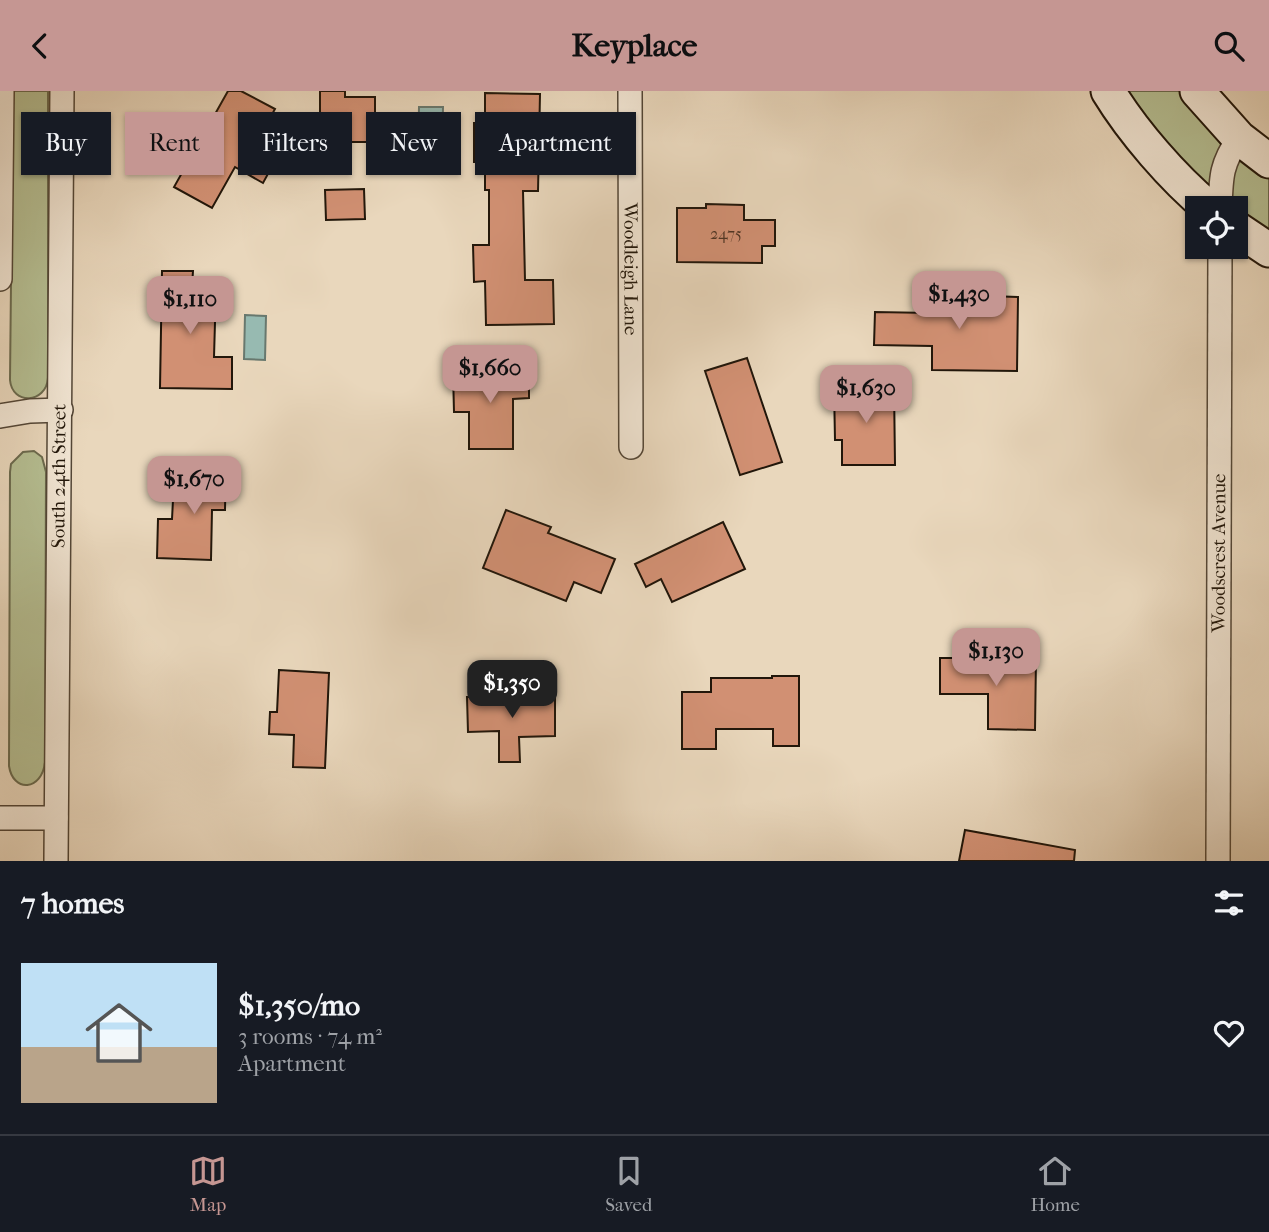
<!DOCTYPE html>
<meta charset="utf-8">
<style>
:root{--surface:#171b24;--page:#20242c;--text:#f1f3f6;--muted:#9ea1a6;--line:#363941;--accent:#c59692}
body{margin:0;font-family:"IM FELL French Canon",serif;background:var(--page);color:var(--text);height:100vh;display:flex;flex-direction:column;font-size:26px;white-space:nowrap}
*{box-sizing:border-box;margin:0}
p{font-size:23px;color:var(--muted)}
.icon{flex:none;width:38px;height:38px;fill:none;stroke:currentColor;stroke-width:2;stroke-linecap:round;stroke-linejoin:round}
.map{position:relative;height:770px;overflow:hidden}
.side{display:flex;flex-direction:column;background:var(--surface);flex:1}
.side>*{flex:none}
.guide{position:absolute;left:21px;top:21px;width:700px;height:63px;display:flex;gap:14px}
.fabs{position:absolute;left:1185px;top:105px;display:grid;gap:14px}
.fabs a{display:grid;place-items:center;width:63px;height:63px;border-radius:0px;background:var(--surface);box-shadow:0 2px 5px #0004;font-size:35px}
.price{position:absolute;translate:-50% -60px;padding:0 16px;border-radius:14px;background:var(--accent);color:#111;font-size:23px;line-height:46px;filter:drop-shadow(0 2px 4px #0008)}
.price::after{content:'';position:absolute;left:50%;top:42px;width:21px;height:16px;margin-left:-10px;background:inherit;clip-path:polygon(0 0,100% 0,50% 100%)}
.price.active{background:#222;color:#fff}
ul{padding:0;list-style:none}
li{display:flex;align-items:center;gap:21px;height:175px;padding:0 21px}
li+li{border-top:2px solid var(--line)}
li span{display:grid;place-items:center;flex:none;width:196px;height:140px;border-radius:0px;color:#555}
li>.icon{margin-inline-start:auto}
span .icon{width:84px;height:84px;fill:#fffc;stroke-width:1}
li b{font-size:30px}
h2{display:flex;justify-content:space-between;align-items:center;height:84px;padding:0 21px;font-size:30px}
.pill{padding:0 24px;border-radius:0px;background:var(--surface);box-shadow:0 2px 5px #0004;font-size:24px;line-height:63px}
.pill.active{background:var(--accent);color:#111}
header{display:flex;justify-content:space-between;align-items:center;height:91px;padding:0 21px;background:var(--accent);color:#111;font-size:32px;font-weight:700}
.menu{display:flex;justify-content:space-around;align-items:center;height:98px;border-top:2px solid var(--line);background:var(--surface);font-size:19px;color:var(--muted)}
.menu a{display:grid;justify-items:center;gap:4px}
.menu .active{color:var(--accent)}
.map>svg:first-child{display:block}
.green{fill:#b5be92;stroke:#6b6a4e;stroke-width:2}
.water{fill:#97bab1;stroke:#68786e;stroke-width:2}
.building{fill:#d19073;stroke:#21160a;stroke-width:2}
.lines{fill:none;stroke-linecap:round;stroke-linejoin:round}
.minor-casing{stroke:#534636;stroke-width:26}
.secondary-casing{stroke:#21160a;stroke-width:37}
.minor{stroke:#f1e5d3;stroke-width:23}
.secondary{stroke:#f1e5d3;stroke-width:33}
.labels{text-anchor:middle;dominant-baseline:central;stroke-width:7;stroke-linejoin:round;paint-order:stroke}
.number-label{font-size:16px;fill:#4d3424}
.street-label{font-size:19px;fill:#21160a;stroke:#f1e5d3}
</style>
<header><svg class="icon" aria-label="back" viewBox="0 0 24 24"><path d="M15 5l-7 7 7 7"/></svg>Keyplace<svg class="icon" aria-label="search" viewBox="0 0 24 24"><circle cx="10" cy="10" r="6"/><path d="M15 15l6 6"/></svg></header>
<div class="map">
<svg width="1269" height="770" viewBox="0 0 1269 770">
<rect width="100%" height="100%" fill="#e9d7bc"/>
<filter id="stains"><feTurbulence type="fractalNoise" baseFrequency=".00286" numOctaves="4"/><feColorMatrix values="0 0 0 0 .2 0 0 0 0 .09 0 0 0 0 .02 0 0 0 .5 -.17"/></filter>
<radialGradient id="worn" r=".72"><stop offset=".6" stop-color="#630" stop-opacity="0"/><stop offset="1" stop-color="#630" stop-opacity=".3"/></radialGradient>
<g class="green">
<path d="M13 0H48V287C46 313 12 314 10 289Z"/>
<polygon points="1108,0 1197,0 1269,70 1269,159 1236,137 1236,117 1209,117"/>
<path d="M34 360 42 366 46 381 45 671C42 700 13 702 9 675L10 381 11 373 23 361Z"/>
</g>
<g class="water">
<polygon points="419,16 443,16 442,66 418,66"/>
<polygon points="245,224 266,225 265,269 244,268"/>
</g>
<g class="building">
<polygon points="228,0 241,0 275,18 259,47 281,59 263,92 235,76 212,117 174,96"/>
<polygon points="320,0 345,0 345,6 375,6 375,43 369,43 369,51 320,51"/>
<polygon points="485,2 540,3 538,100 523,100 525,189 553,189 554,233 486,234 485,190 474,191 473,154 489,154 489,99 485,99 485,71 474,71 474,32 485,32"/>
<polygon points="364,98 365,128 326,129 325,99"/>
<polygon points="706,113 744,114 744,129 775,129 775,155 762,155 762,172 677,171 677,117 706,117"/>
<polygon points="162,180 193,180 192,195 216,196 214,266 232,266 232,298 160,297"/>
<polygon points="958,199 989,200 989,205 1018,206 1017,280 932,279 932,255 874,254 875,221 931,222 931,205 958,205"/>
<polygon points="747,267 782,371 740,384 705,280"/>
<polygon points="529,279 529,307 513,308 513,358 469,358 469,321 454,321 453,280"/>
<polygon points="894,295 895,374 842,374 842,349 835,349 834,296"/>
<polygon points="193,370 226,371 225,419 212,419 211,469 157,467 158,428 172,428 173,409 193,410"/>
<polygon points="506,419 551,436 548,442 615,468 601,502 574,491 566,510 483,477"/>
<polygon points="723,431 745,478 672,511 661,488 646,496 635,473"/>
<polygon points="940,567 1036,567 1035,639 988,638 988,603 940,603"/>
<polygon points="279,579 329,582 325,677 293,676 294,644 269,643 270,621 277,621"/>
<polygon points="772,585 799,585 799,655 773,655 773,638 716,638 716,658 682,658 682,601 711,601 711,587 772,587"/>
<polygon points="555,605 555,645 519,646 520,671 499,671 499,640 468,641 467,606"/>
<polygon points="965,739 1075,759 1074,770 959,770"/>
</g>
<g class="lines">
<g class="minor-casing">
<g id="minor">
<path id="s1" d="M630 0 631 356"/>
<path d="M1220 117C1221 86 1221 73 1239 47"/>
<polyline points="0,188 2,0"/>
<polyline points="0,325 30,320 61,319"/>
<polyline points="0,727 56,727"/>
<path id="s2" d="M56 770 62 0"/>
<path id="s3" d="M1218 770 1220 156"/>
</g>
</g>
<g class="secondary-casing">
<g id="secondary">
<path d="M1108 0C1133 41 1173 87 1209 117"/>
<polyline points="1197,0 1239,47 1269,70"/>
<polyline points="1236,137 1269,159"/>
</g>
</g>
<use href="#minor" class="minor"/>
<use href="#secondary" class="secondary"/>
</g>
<g class="labels">
<g class="number-label">
<text x="726" y="142">2475</text>
</g>
<g class="street-label">
<text stroke="none"><textPath href="#s1" startOffset="178">Woodleigh Lane</textPath></text>
<text stroke="none"><textPath href="#s2" startOffset="385">South 24th Street</textPath></text>
<text stroke="none"><textPath href="#s3" startOffset="308">Woodscrest Avenue</textPath></text>
</g>
</g>
<rect width="100%" height="100%" filter="url(#stains)"/>
<rect width="100%" height="100%" fill="url(#worn)"/>
</svg>
<div class="fabs">
<a><svg class="icon" aria-label="locate" viewBox="0 0 24 24"><circle cx="12" cy="12" r="6"/><path d="M12 2v4M12 18v4M2 12h4M18 12h4"/></svg></a>
</div>
<b class="price" style="left:959px;top:240px">$1,430</b>
<b class="price" style="left:190px;top:245px">$1,110</b>
<b class="price" style="left:490px;top:314px">$1,660</b>
<b class="price" style="left:866px;top:334px">$1,630</b>
<b class="price" style="left:194px;top:425px">$1,670</b>
<b class="price" style="left:996px;top:597px">$1,130</b>
<b class="price active" style="left:512px;top:629px">$1,350</b>
<div class="guide">
<a class="pill">Buy</a>
<a class="pill active">Rent</a>
<a class="pill">Filters</a>
<a class="pill">New</a>
<a class="pill">Apartment</a>
</div>
</div>
<section class="side">
<h2>7 homes<svg class="icon" aria-label="filters" viewBox="0 0 24 24"><path d="M4 7h16M4 17h16"/><circle cx="9" cy="7" r="2"/><circle cx="15" cy="17" r="2"/></svg></h2>
<ul>
<li><span style="background:linear-gradient(#bfe0f5 60%,#b9a48a 0)"><svg class="icon" aria-label="home" viewBox="0 0 24 24"><path d="M3 11l9-7 9 7M6 9v11h12V9"/></svg></span><div><b>$1,350/mo</b><p>3 rooms · 74 m²</p><p>Apartment</p></div><svg class="icon" aria-label="heart" viewBox="0 0 24 24"><path d="M12 20l-8-8c-3-5 5-10 8-4 3-6 11-1 8 4z"/></svg></li>
</ul>
</section>
<nav class="menu">
<a class="active"><svg class="icon" aria-label="map" viewBox="0 0 24 24"><path d="M3 6l6-2 6 2 6-2v14l-6 2-6-2-6 2zM9 4v14M15 6v14"/></svg>Map</a>
<a><svg class="icon" aria-label="saved" viewBox="0 0 24 24"><path d="M7 4h10v16l-5-4-5 4z"/></svg>Saved</a>
<a><svg class="icon" aria-label="home" viewBox="0 0 24 24"><path d="M3 11l9-7 9 7M6 9v11h12V9"/></svg>Home</a>
</nav>
